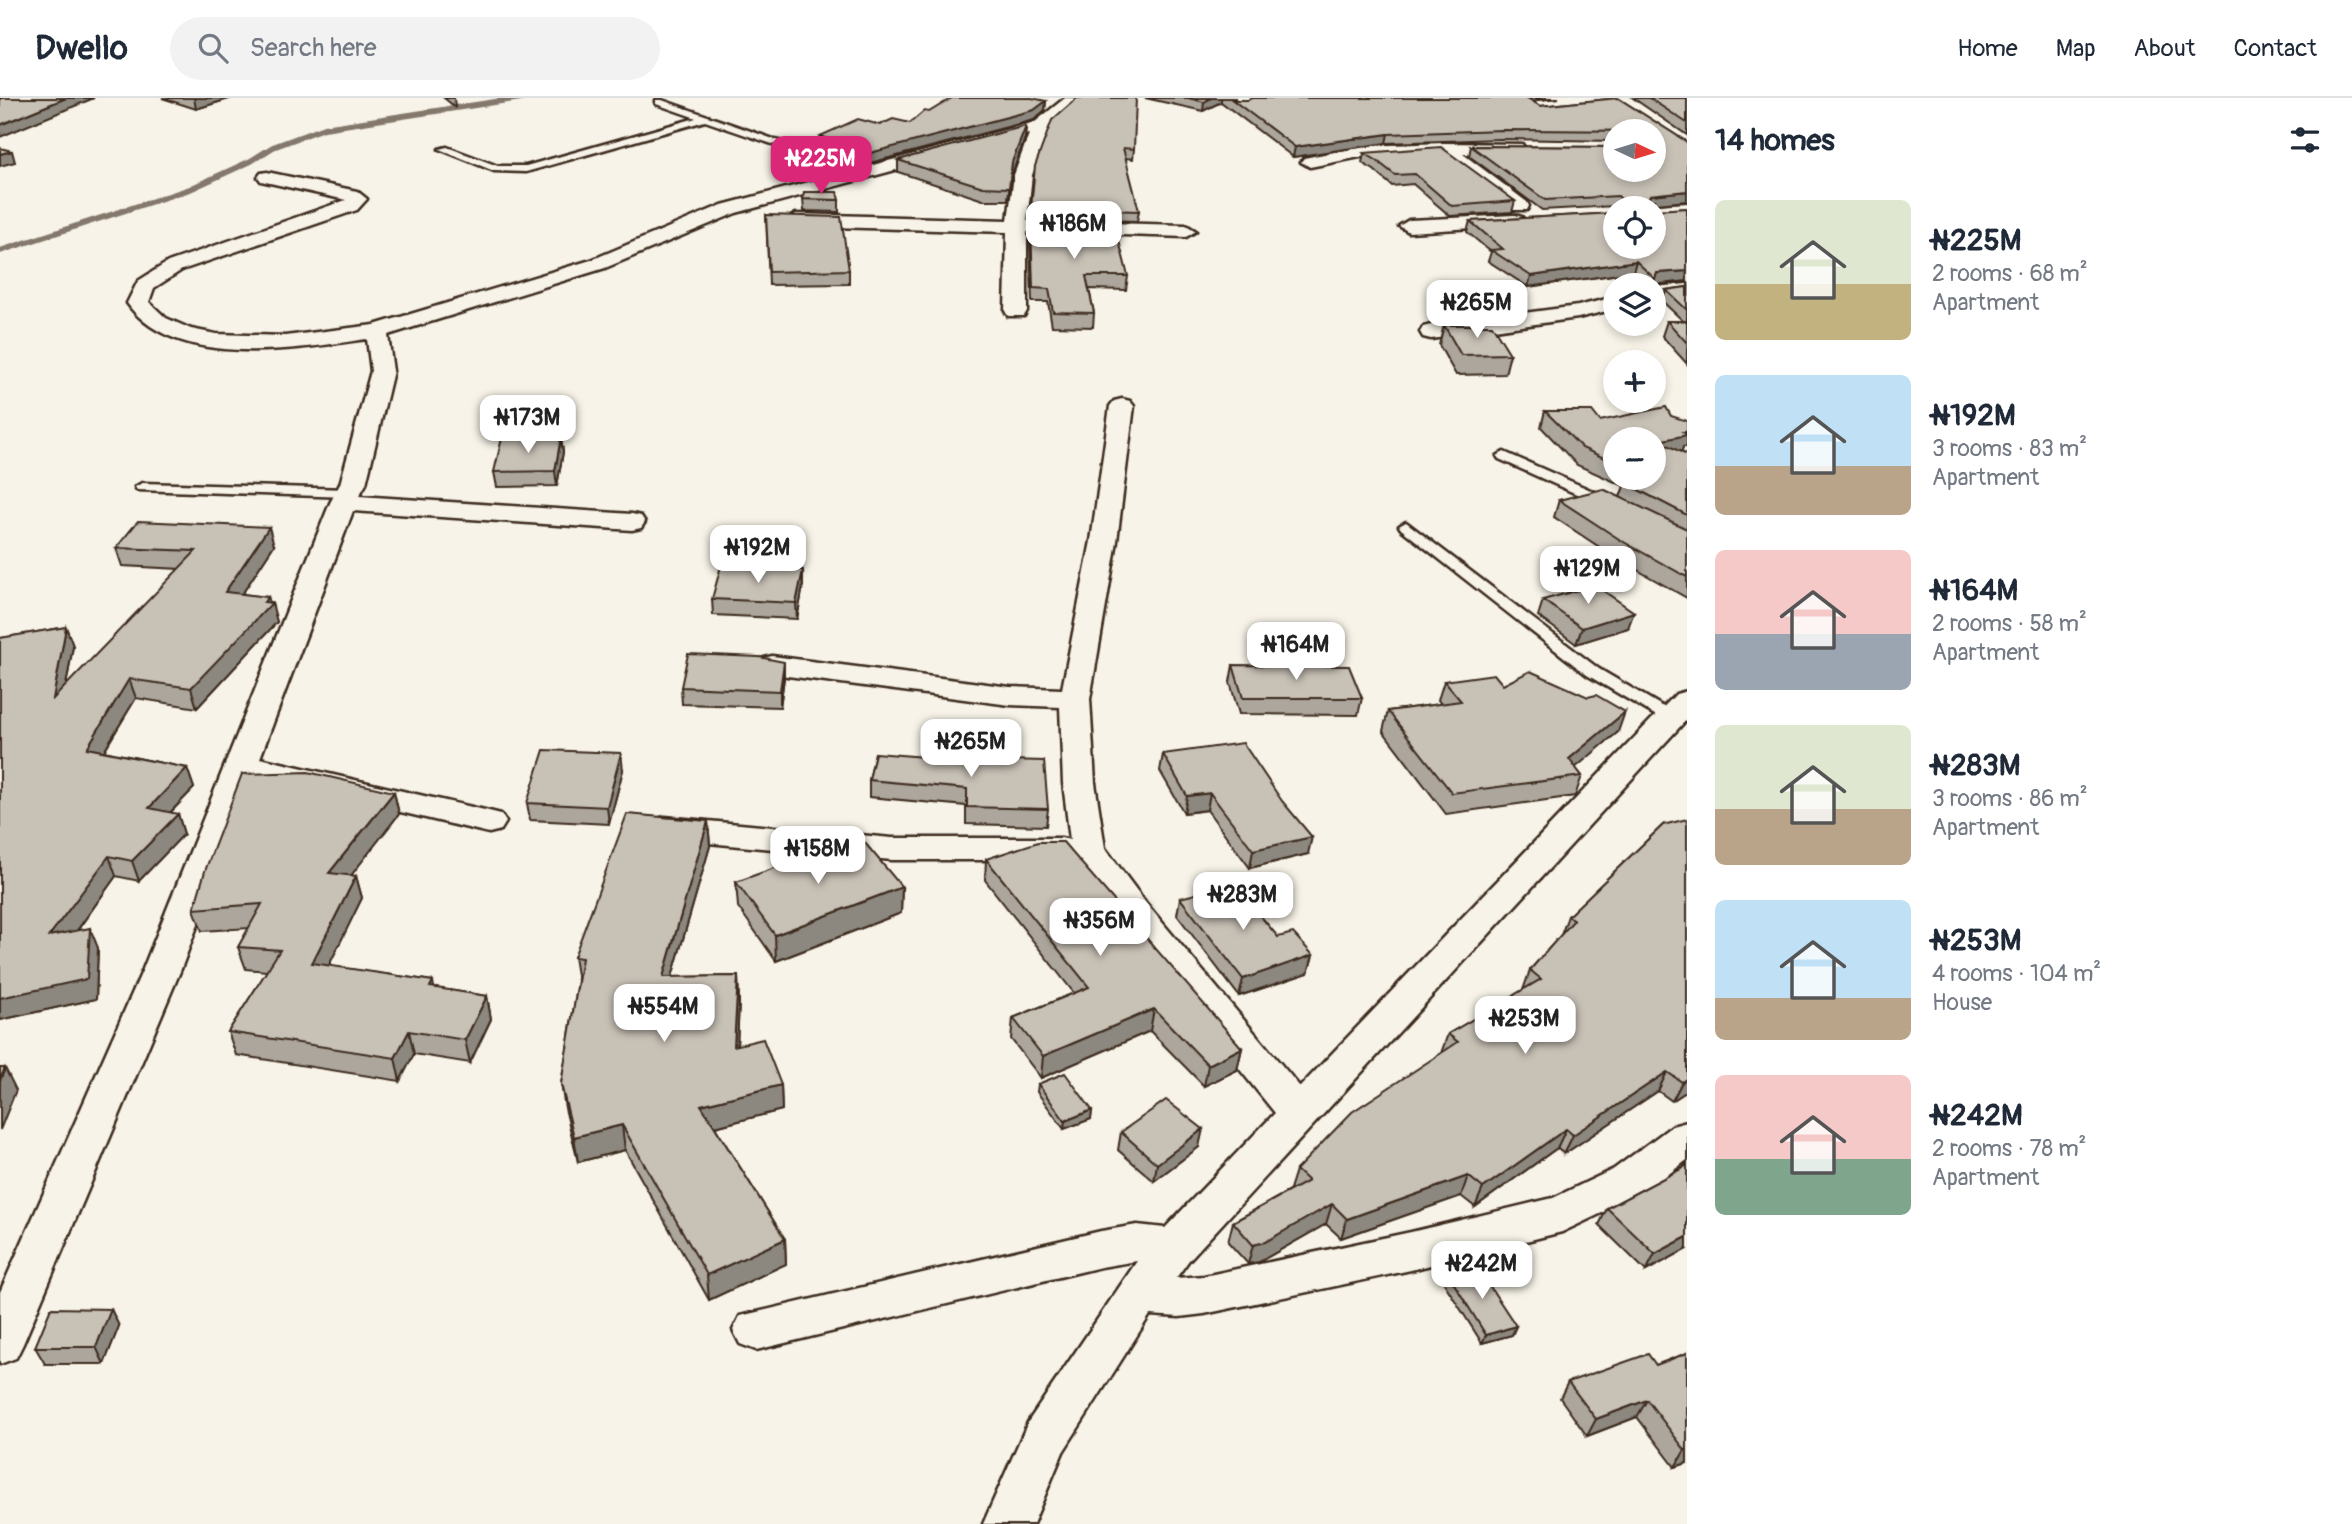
<!DOCTYPE html>
<meta charset="utf-8">
<style>
:root{--surface:#fff;--page:#f2f2f3;--text:#1f2937;--muted:#747a83;--line:#e0e1e3;--accent:#db2777}
body{margin:0;font-family:Pangolin,sans-serif;background:var(--page);color:var(--text);height:100vh;display:flex;flex-direction:column;font-size:26px;white-space:nowrap}
*{box-sizing:border-box;margin:0}
p{font-size:23px;color:var(--muted)}
.icon{flex:none;width:38px;height:38px;fill:none;stroke:currentColor;stroke-width:2;stroke-linecap:round;stroke-linejoin:round}
.map{position:relative;flex:1;overflow:hidden}
.side{display:flex;flex-direction:column;background:var(--surface);width:665px}
.side>*{flex:none}
.needle{width:46px;rotate:94deg}
.tools{position:absolute;left:1603px;top:21px;display:grid;gap:14px}
.tools a{display:grid;place-items:center;width:63px;height:63px;border-radius:50%;background:var(--surface);box-shadow:0 4px 10px #0003;font-size:35px}
.price{position:absolute;translate:-50% -60px;padding:0 16px;border-radius:14px;background:#fff;color:#222;font-size:23px;line-height:46px;filter:drop-shadow(0 2px 4px #0008)}
.price::after{content:'';position:absolute;left:50%;top:42px;width:21px;height:16px;margin-left:-10px;background:inherit;clip-path:polygon(0 0,100% 0,50% 100%)}
.price.current{background:var(--accent);color:#fff}
ul{padding:0;list-style:none}
li{display:flex;align-items:center;gap:21px;height:175px;padding:0 28px}
li span{display:grid;place-items:center;flex:none;width:196px;height:140px;border-radius:10px;color:#555}
li>.icon{margin-inline-start:auto}
span .icon{width:84px;height:84px;fill:#fffc;stroke-width:1}
li b{font-size:30px}
h2{display:flex;justify-content:space-between;align-items:center;height:84px;padding:0 28px;font-size:30px}
header{display:flex;align-items:center;gap:42px;box-sizing:border-box;height:98px;padding:0 35px;background:var(--surface);border-bottom:2px solid var(--line)}
header strong{font-size:33px}
nav{display:flex;gap:38px;margin-inline-start:auto;font-size:24px}
.search{width:490px;height:63px;background:var(--page);display:flex;align-items:center;gap:18px;box-sizing:border-box;padding:0 24px;border-radius:38px;color:var(--muted);font-size:26px}
main{display:flex;flex:1;min-height:0}
.map>svg:first-child{display:block}
.lines{fill:none;stroke-linecap:round;stroke-linejoin:round}
.stream{stroke:#84786c;stroke-width:6}
.lane-casing{stroke:#3b2a1e;stroke-width:5}
.street-casing{stroke:#3b2a1e;stroke-width:5}
.lane{fill:#f7f3e8;fill-rule:evenodd}
.street{fill:#f7f3e8;fill-rule:evenodd}
.wall{fill:#aca69d;stroke:#3b2a1e;stroke-width:2;fill-rule:evenodd}
.shaded-wall{fill:#8c877f;stroke:#3b2a1e;stroke-width:2}
.building{fill:#c8c1b6;stroke:#3b2a1e;stroke-width:2}
</style>
<header>
<strong>Dwello</strong>
<div class="search"><svg class="icon" aria-label="search" viewBox="0 0 24 24"><circle cx="10" cy="10" r="6"/><path d="M15 15l6 6"/></svg>Search here</div>
<nav><a>Home</a><a>Map</a><a>About</a><a>Contact</a></nav>
</header>
<main>
<div class="map">
<svg width="1687" height="1426" viewBox="0 0 1687 1426">
<rect width="100%" height="100%" fill="#f7f3e8"/>
<filter id="ink" filterUnits="userSpaceOnUse"><feTurbulence type="fractalNoise" baseFrequency=".0143" numOctaves="2"/><feDisplacementMap in="SourceGraphic" scale="14" xChannelSelector="R" yChannelSelector="G"/><feConvolveMatrix kernelMatrix="1 2 1 2 8 2 1 2 1" color-interpolation-filters="sRGB"/></filter>
<g filter="url(#ink)">
<g class="lines">
<polyline class="stream" points="0,153 190,91 251,63 273,49 324,30 521,0"/>
<g class="lane-casing">
<g id="lane">
<polygon points="656,2 662,2 871,75 863,77 705,23 526,74 494,73 439,51 447,49 498,68 526,68 696,20 656,6"/>
<polygon points="1504,354 1611,401 1613,404 1606,408 1601,407 1499,361 1497,358"/>
<polygon points="142,385 348,391 355,395 348,399 137,392 135,389"/>
<polygon points="1406,424 1599,571 1677,617 1679,620 1677,623 1665,623 1587,577 1401,431 1399,428"/>
</g>
</g>
<g class="street-casing">
<g id="street">
<path d="M1065 0H1083L1049 30 1032 77 1027 123 1186 127 1196 133 1186 139 1027 134V213L1024 218H1008L1005 213 1007 134 796 128 786 122 796 116 1008 122 1014 77 1029 36 736 115 605 170 388 237 393 273 366 386 359 398 632 416 641 418 645 424 641 430 632 432 353 413 260 660 489 713 501 716 506 724 501 732 489 735 253 679 181 871 23 1246 16 1260 0 1266V1194L143 871 330 405 340 386 371 273 367 241C298 251 174 272 127 205L138 183 168 164 346 102 261 83 258 79 261 75 267 74 357 93 367 101 357 112 182 172 154 190 149 204 166 220 191 231 216 236 285 238 374 227 591 162 722 107 1035 24Z"/>
<polygon points="1444,45 1522,46 1525,50 1516,55 1463,56 1527,104 1529,108 1527,112 1513,112 1442,57 1365,58 1310,69 1301,64 1304,60 1365,48"/>
<polygon points="1515,117 1522,119 1525,123 1522,127 1409,134 1399,128 1409,122"/>
<polygon points="1687,186 1687,198 1654,201 1654,189"/>
<polygon points="1615,199 1615,211 1578,220 1431,241 1423,239 1420,234 1423,229 1431,227 1578,208"/>
<polygon points="1122,301 1130,303 1134,308 1117,443 1090,601 1095,685 1105,750 1146,805 1300,989 1676,596 1687,593 1687,621 1189,1162 1176,1180 1204,1178 1411,1134 1553,1100 1614,1071 1672,1028 1687,1024 1687,1062 1644,1095 1562,1134 1411,1172 1204,1216 1179,1219 1150,1217 1063,1354 1033,1426 983,1426 1028,1324 1137,1163 1101,1169 756,1252 740,1246 733,1232 740,1218 1101,1133 1137,1127 1165,1130 1275,1015 1120,823 1074,757 1061,762 892,762 665,741 653,738 648,730 653,722 665,719 892,740 1061,740 1070,742 1063,685 1060,609 1010,607 772,576 761,573 757,567 761,561 772,558 1010,589 1062,591 1091,443 1110,308 1114,303"/>
</g>
</g>
<use href="#lane" class="lane"/>
<use href="#street" class="street"/>
</g>
<g class="wall">
<polygon points="162,0 232,0 196,11"/>
<polygon points="444,0 454,0 455,9"/>
<polygon points="1077,0 1134,51 1133,61 1125,60 1139,113 1137,123 1030,120 1031,110"/>
<polygon points="1145,0 1236,0 1233,1 1234,2 1248,2 1252,0 1559,0 1537,2 1534,5 1540,8 1618,0 1687,44 1687,104 1656,106 1657,112 1687,110 1687,184 1646,187 1633,174 1528,189 1488,163 1491,154 1467,134 1470,123 1615,115 1615,149 1654,149 1654,110 1617,110 1615,108 1542,112 1469,58 1471,48 1615,49 1615,72 1654,72 1654,33 1615,33 1615,44 1615,43 1500,41 1386,45 1293,59 1221,4 1203,13"/>
<polygon points="1633,0 1687,0 1687,37"/>
<polygon points="1046,3 1045,12 1034,22 870,65 820,48 820,38 880,27 910,25 929,14"/>
<polygon points="1026,28 1025,40 1012,76 1008,102 983,102 898,74 898,62"/>
<polygon points="1364,55 1515,103 1512,114 1450,118 1413,86 1392,88 1374,72 1362,65"/>
<polygon points="803,101 839,102 839,114 804,113"/>
<polygon points="766,117 849,172 849,186 769,187"/>
<polygon points="1031,124 1128,178 1126,192 1089,191 1094,215 1093,229 1052,228 1048,204 1032,204 1030,137"/>
<polygon points="1687,189 1687,266 1662,238 1667,223 1683,223 1662,203 1666,192"/>
<polygon points="1444,227 1510,256 1505,276 1456,277 1439,247"/>
<path d="M1545 313 1600 323 1671 318 1683 349 1682 353H1680L1687 357V500L1616 460 1554 419 1559 402 1620 399 1624 388 1577 367 1541 329ZM1615 341 1654 380H1615Z"/>
<polygon points="561,339 563,354 557,388 497,389 494,374"/>
<polygon points="274,447 242,496 268,499 277,524 197,610 136,600 104,653 187,670 194,690 170,715 178,716 184,736 139,783 116,778 77,833 98,850 96,901 0,922 0,540 66,529 73,548 66,588 180,471 122,468 116,450"/>
<polygon points="803,472 803,488 797,521 713,517 712,501"/>
<polygon points="1543,502 1628,530 1576,546 1538,518"/>
<polygon points="1233,567 1362,600 1358,617 1239,616 1230,584"/>
<polygon points="784,580 780,609 682,606 681,589"/>
<polygon points="1444,583 1503,587 1618,634 1575,669 1582,678 1575,698 1446,716 1383,633 1388,613 1441,606 1438,602"/>
<polygon points="875,655 1048,711 1046,728 966,726 966,708 869,699 869,682"/>
<polygon points="1163,656 1308,756 1250,770 1207,712 1184,715 1160,673"/>
<polygon points="623,672 609,726 530,722 527,705"/>
<polygon points="394,694 399,716 351,777 356,778 362,800 328,868 433,883 434,890 487,898 491,921 470,965 414,956 400,983 236,957 228,934 267,873 246,871 238,849 249,830 202,833 194,811"/>
<polygon points="708,723 710,748 672,879 738,878 739,903 737,947 781,987 782,1012 715,1029 785,1141 786,1166 709,1202 625,1052 578,1064 565,1010 561,986 578,883 574,859"/>
<polygon points="1663,727 1687,993 1672,1003 1658,993 1564,1056 1557,1050 1475,1109 1461,1098 1341,1140 1326,1126 1259,1164 1248,1166 1228,1144 1233,1124 1291,1092 1290,1091 1296,1072 1441,955 1448,936 1523,892 1530,872 1561,837 1568,818"/>
<polygon points="986,761 1242,950 1237,972 1204,988 1150,933 1041,980 1011,941 1013,920 1074,895 985,782"/>
<polygon points="736,784 902,789 901,815 776,863 738,809"/>
<polygon points="1180,800 1278,839 1313,857 1308,875 1239,898 1177,817"/>
<polygon points="1038,986 1092,1012 1091,1021 1064,1031 1037,994"/>
<polygon points="1121,1034 1199,1049 1154,1083 1118,1052"/>
<polygon points="1687,1066 1687,1151 1646,1173 1599,1127 1607,1110 1683,1070"/>
<polygon points="1448,1176 1516,1228 1512,1237 1482,1245 1444,1185"/>
<polygon points="119,1228 104,1266 45,1266 35,1249"/>
<polygon points="1687,1255 1687,1365 1675,1369 1637,1319 1587,1338 1560,1300 1568,1284 1656,1267"/>
</g>
<g class="shaded-wall">
<polygon points="66,0 94,0 0,39 0,27"/>
<polygon points="194,0 232,0 196,11"/>
<polygon points="1211,0 1221,0 1221,4 1203,13 1204,4"/>
<polygon points="1531,0 1559,0 1537,2 1527,11 1529,1"/>
<polygon points="1046,3 1045,12 1034,22 870,65 870,55"/>
<polygon points="1026,28 1025,40 1012,76 1008,102 1012,64"/>
<polygon points="1388,36 1386,45 1293,59 1295,49"/>
<polygon points="12,53 15,64 0,68 0,56"/>
<polygon points="1687,93 1687,103 1647,107 1650,97"/>
<polygon points="1636,163 1633,174 1528,189 1531,178"/>
<polygon points="1687,173 1687,183 1653,187 1657,175"/>
<polygon points="1683,334 1687,334 1687,349 1683,349 1682,353 1654,359 1659,343"/>
<polygon points="561,339 563,354 557,388 555,373"/>
<polygon points="269,429 274,447 231,513 225,494"/>
<polygon points="803,472 803,488 797,521 796,505"/>
<polygon points="268,499 270,507 272,505 277,524 197,610 191,590"/>
<polygon points="1634,514 1628,530 1576,546 1582,530"/>
<polygon points="66,529 73,548 60,621 53,601"/>
<polygon points="784,564 784,580 780,609 780,593"/>
<polygon points="129,581 136,600 94,669 87,650"/>
<polygon points="1625,614 1618,634 1562,681 1569,661"/>
<polygon points="621,655 623,672 609,726 607,709"/>
<polygon points="187,670 194,690 156,729 149,710"/>
<polygon points="394,694 399,716 335,798 329,775"/>
<polygon points="1210,695 1207,712 1184,715 1187,698"/>
<polygon points="178,716 184,736 139,783 132,763"/>
<polygon points="708,723 710,748 665,903 663,879"/>
<polygon points="1312,739 1308,756 1250,770 1253,752"/>
<polygon points="109,758 116,778 58,859 49,838"/>
<polygon points="356,778 362,800 319,888 312,865"/>
<polygon points="902,789 901,815 776,863 775,837"/>
<polygon points="90,830 98,850 96,901 0,922 0,900"/>
<polygon points="1313,857 1308,875 1239,898 1243,881"/>
<polygon points="738,878 739,903 736,973 734,948"/>
<polygon points="487,898 491,921 470,965 465,942"/>
<polygon points="1154,911 1150,933 1041,980 1043,958"/>
<polygon points="409,933 414,956 400,983 395,960"/>
<polygon points="1242,950 1237,972 1204,988 1208,967"/>
<polygon points="5,970 16,992 0,1032 0,982"/>
<polygon points="1667,974 1658,993 1564,1056 1573,1037"/>
<polygon points="1687,980 1687,993 1672,1003 1682,984"/>
<polygon points="781,987 782,1012 703,1032 701,1007"/>
<polygon points="1092,1012 1091,1021 1064,1031 1065,1023"/>
<polygon points="622,1027 625,1052 578,1064 574,1039"/>
<polygon points="1203,1031 1199,1049 1154,1083 1157,1066"/>
<polygon points="1566,1031 1557,1050 1475,1109 1483,1090"/>
<polygon points="1468,1078 1461,1098 1341,1140 1347,1121"/>
<polygon points="1332,1106 1326,1126 1259,1164 1248,1166 1253,1147"/>
<polygon points="1687,1139 1687,1151 1646,1173 1655,1156"/>
<polygon points="785,1141 786,1166 709,1202 707,1177"/>
<polygon points="111,1211 119,1228 104,1266 96,1249"/>
<polygon points="1516,1228 1512,1237 1482,1245 1486,1237"/>
<polygon points="1647,1302 1637,1319 1587,1338 1596,1321"/>
<polygon points="1685,1352 1687,1352 1687,1365 1675,1369"/>
</g>
<g class="building">
<polygon points="0,0 66,0 0,27"/>
<polygon points="952,0 1032,0 1046,3 1034,12 870,55 820,38 858,21 880,27 893,21 910,25 924,13 929,14"/>
<polygon points="1077,0 1136,0 1134,51 1123,50 1139,113 1031,110 1035,68 1052,22"/>
<polygon points="1188,0 1211,0 1204,4"/>
<polygon points="1230,0 1232,0 1234,2 1248,2 1252,0 1531,0 1529,1 1540,8 1618,0 1687,44 1687,93 1650,97 1648,102 1655,102 1657,112 1687,110 1687,173 1657,175 1655,181 1636,163 1531,178 1491,152 1503,151 1470,123 1615,115 1615,149 1654,149 1654,110 1619,110 1621,101 1618,98 1545,102 1471,48 1615,49 1615,72 1654,72 1654,33 1502,32 1388,36 1295,49"/>
<polygon points="1649,0 1687,0 1687,25"/>
<polygon points="1026,28 1012,64 1009,90 983,89 898,62"/>
<polygon points="1441,49 1515,103 1452,108 1415,76 1395,77 1376,62 1364,55"/>
<polygon points="0,50 12,53 0,56"/>
<polygon points="804,94 837,94 839,102 803,101"/>
<polygon points="766,117 841,119 849,172 769,174"/>
<polygon points="1031,124 1115,127 1128,178 1086,178 1094,215 1053,214 1049,191 1033,190"/>
<polygon points="1687,189 1687,212 1666,192"/>
<polygon points="1667,223 1687,223 1687,245"/>
<polygon points="1444,227 1492,227 1510,256 1461,257"/>
<polygon points="1666,309 1671,318 1687,323 1687,334 1683,334 1687,337 1659,343 1687,357 1687,417 1625,385 1645,380 1654,380 1654,341 1615,341 1615,365 1582,350 1545,313 1592,313 1600,323"/>
<polygon points="561,339 555,373 494,374 502,340"/>
<polygon points="1603,391 1687,431 1687,479 1622,443 1559,402"/>
<polygon points="138,423 269,429 225,494 268,499 264,504 272,505 191,590 129,581 87,650 187,670 149,710 178,716 132,763 109,758 49,838 90,830 87,881 0,900 0,540 66,529 53,601 196,453 116,450"/>
<polygon points="721,468 803,472 796,505 712,501"/>
<polygon points="1595,487 1634,514 1582,530 1543,502"/>
<polygon points="688,556 759,559 784,564 780,593 681,589"/>
<polygon points="1233,567 1349,568 1362,600 1243,600"/>
<polygon points="1530,573 1588,599 1596,597 1625,614 1569,661 1582,678 1452,695 1388,613 1461,603 1444,583 1494,576 1503,587"/>
<polygon points="1243,645 1282,703 1312,739 1253,752 1210,695 1187,698 1163,656"/>
<polygon points="544,652 621,655 607,709 527,705"/>
<polygon points="875,655 938,660 1044,663 1048,711 967,709 967,691 869,682"/>
<polygon points="308,674 394,694 329,775 356,778 312,865 433,883 430,889 487,898 465,942 409,933 395,960 228,934 280,852 238,849 262,806 194,811 205,773 242,676"/>
<polygon points="627,716 708,723 663,879 738,878 734,948 763,941 781,987 701,1007 785,1141 707,1177 622,1027 574,1039 561,986 582,860 574,859"/>
<polygon points="1687,721 1687,980 1682,984 1667,974 1573,1037 1566,1031 1483,1090 1468,1078 1347,1121 1332,1106 1265,1144 1253,1147 1233,1124 1308,1083 1296,1072 1352,1014 1458,944 1448,936 1541,881 1530,872 1574,822 1568,818 1663,727"/>
<polygon points="860,739 902,789 775,837 736,784"/>
<polygon points="1038,744 1063,744 1242,950 1208,967 1154,911 1043,958 1013,920 1089,889 986,761"/>
<polygon points="1234,786 1278,839 1293,835 1313,857 1243,881 1180,800"/>
<polygon points="0,970 5,970 0,982"/>
<polygon points="1065,975 1092,1012 1065,1023 1038,986"/>
<polygon points="1166,1002 1203,1031 1157,1066 1121,1034"/>
<polygon points="1687,1066 1687,1139 1655,1156 1607,1110 1683,1070"/>
<polygon points="1477,1169 1516,1228 1486,1237 1448,1176"/>
<polygon points="51,1210 111,1211 96,1249 35,1249"/>
<polygon points="1687,1255 1687,1352 1685,1352 1647,1302 1596,1321 1568,1284 1648,1256 1656,1267"/>
</g>
</g>
</svg>
<div class="tools">
<a><svg class="needle" viewBox="-14 -14 28 28"><path d="M0-13l5 13h-10z" fill="#e53935"/><path d="M0 13l5-13h-10z" fill="#747a83"/></svg></a>
<a><svg class="icon" aria-label="locate" viewBox="0 0 24 24"><circle cx="12" cy="12" r="6"/><path d="M12 2v4M12 18v4M2 12h4M18 12h4"/></svg></a>
<a><svg class="icon" aria-label="layers" viewBox="0 0 24 24"><path d="M12 4l9 5-9 5-9-5zM3 14l9 5 9-5"/></svg></a>
<a>+</a>
<a>−</a>
</div>
<b class="price current" style="left:821px;top:98px">₦225M</b>
<b class="price" style="left:1074px;top:163px">₦186M</b>
<b class="price" style="left:1477px;top:242px">₦265M</b>
<b class="price" style="left:528px;top:357px">₦173M</b>
<b class="price" style="left:758px;top:487px">₦192M</b>
<b class="price" style="left:1588px;top:508px">₦129M</b>
<b class="price" style="left:1296px;top:584px">₦164M</b>
<b class="price" style="left:971px;top:681px">₦265M</b>
<b class="price" style="left:818px;top:788px">₦158M</b>
<b class="price" style="left:1243px;top:834px">₦283M</b>
<b class="price" style="left:1100px;top:860px">₦356M</b>
<b class="price" style="left:664px;top:946px">₦554M</b>
<b class="price" style="left:1525px;top:958px">₦253M</b>
<b class="price" style="left:1482px;top:1203px">₦242M</b>
</div>
<section class="side">
<h2>14 homes<svg class="icon" aria-label="filters" viewBox="0 0 24 24"><path d="M4 7h16M4 17h16"/><circle cx="9" cy="7" r="2"/><circle cx="15" cy="17" r="2"/></svg></h2>
<ul>
<li><span style="background:linear-gradient(#dfe7d0 60%,#c2b280 0)"><svg class="icon" aria-label="home" viewBox="0 0 24 24"><path d="M3 11l9-7 9 7M6 9v11h12V9"/></svg></span><div><b>₦225M</b><p>2 rooms · 68 m²</p><p>Apartment</p></div></li>
<li><span style="background:linear-gradient(#bfe0f5 65%,#b9a48a 0)"><svg class="icon" aria-label="home" viewBox="0 0 24 24"><path d="M3 11l9-7 9 7M6 9v11h12V9"/></svg></span><div><b>₦192M</b><p>3 rooms · 83 m²</p><p>Apartment</p></div></li>
<li><span style="background:linear-gradient(#f6c9c9 60%,#9aa5b1 0)"><svg class="icon" aria-label="home" viewBox="0 0 24 24"><path d="M3 11l9-7 9 7M6 9v11h12V9"/></svg></span><div><b>₦164M</b><p>2 rooms · 58 m²</p><p>Apartment</p></div></li>
<li><span style="background:linear-gradient(#dfe7d0 60%,#b9a48a 0)"><svg class="icon" aria-label="home" viewBox="0 0 24 24"><path d="M3 11l9-7 9 7M6 9v11h12V9"/></svg></span><div><b>₦283M</b><p>3 rooms · 86 m²</p><p>Apartment</p></div></li>
<li><span style="background:linear-gradient(#bfe0f5 70%,#b9a48a 0)"><svg class="icon" aria-label="home" viewBox="0 0 24 24"><path d="M3 11l9-7 9 7M6 9v11h12V9"/></svg></span><div><b>₦253M</b><p>4 rooms · 104 m²</p><p>House</p></div></li>
<li><span style="background:linear-gradient(#f6c9c9 60%,#7fa58c 0)"><svg class="icon" aria-label="home" viewBox="0 0 24 24"><path d="M3 11l9-7 9 7M6 9v11h12V9"/></svg></span><div><b>₦242M</b><p>2 rooms · 78 m²</p><p>Apartment</p></div></li>
</ul>
</section>
</main>
